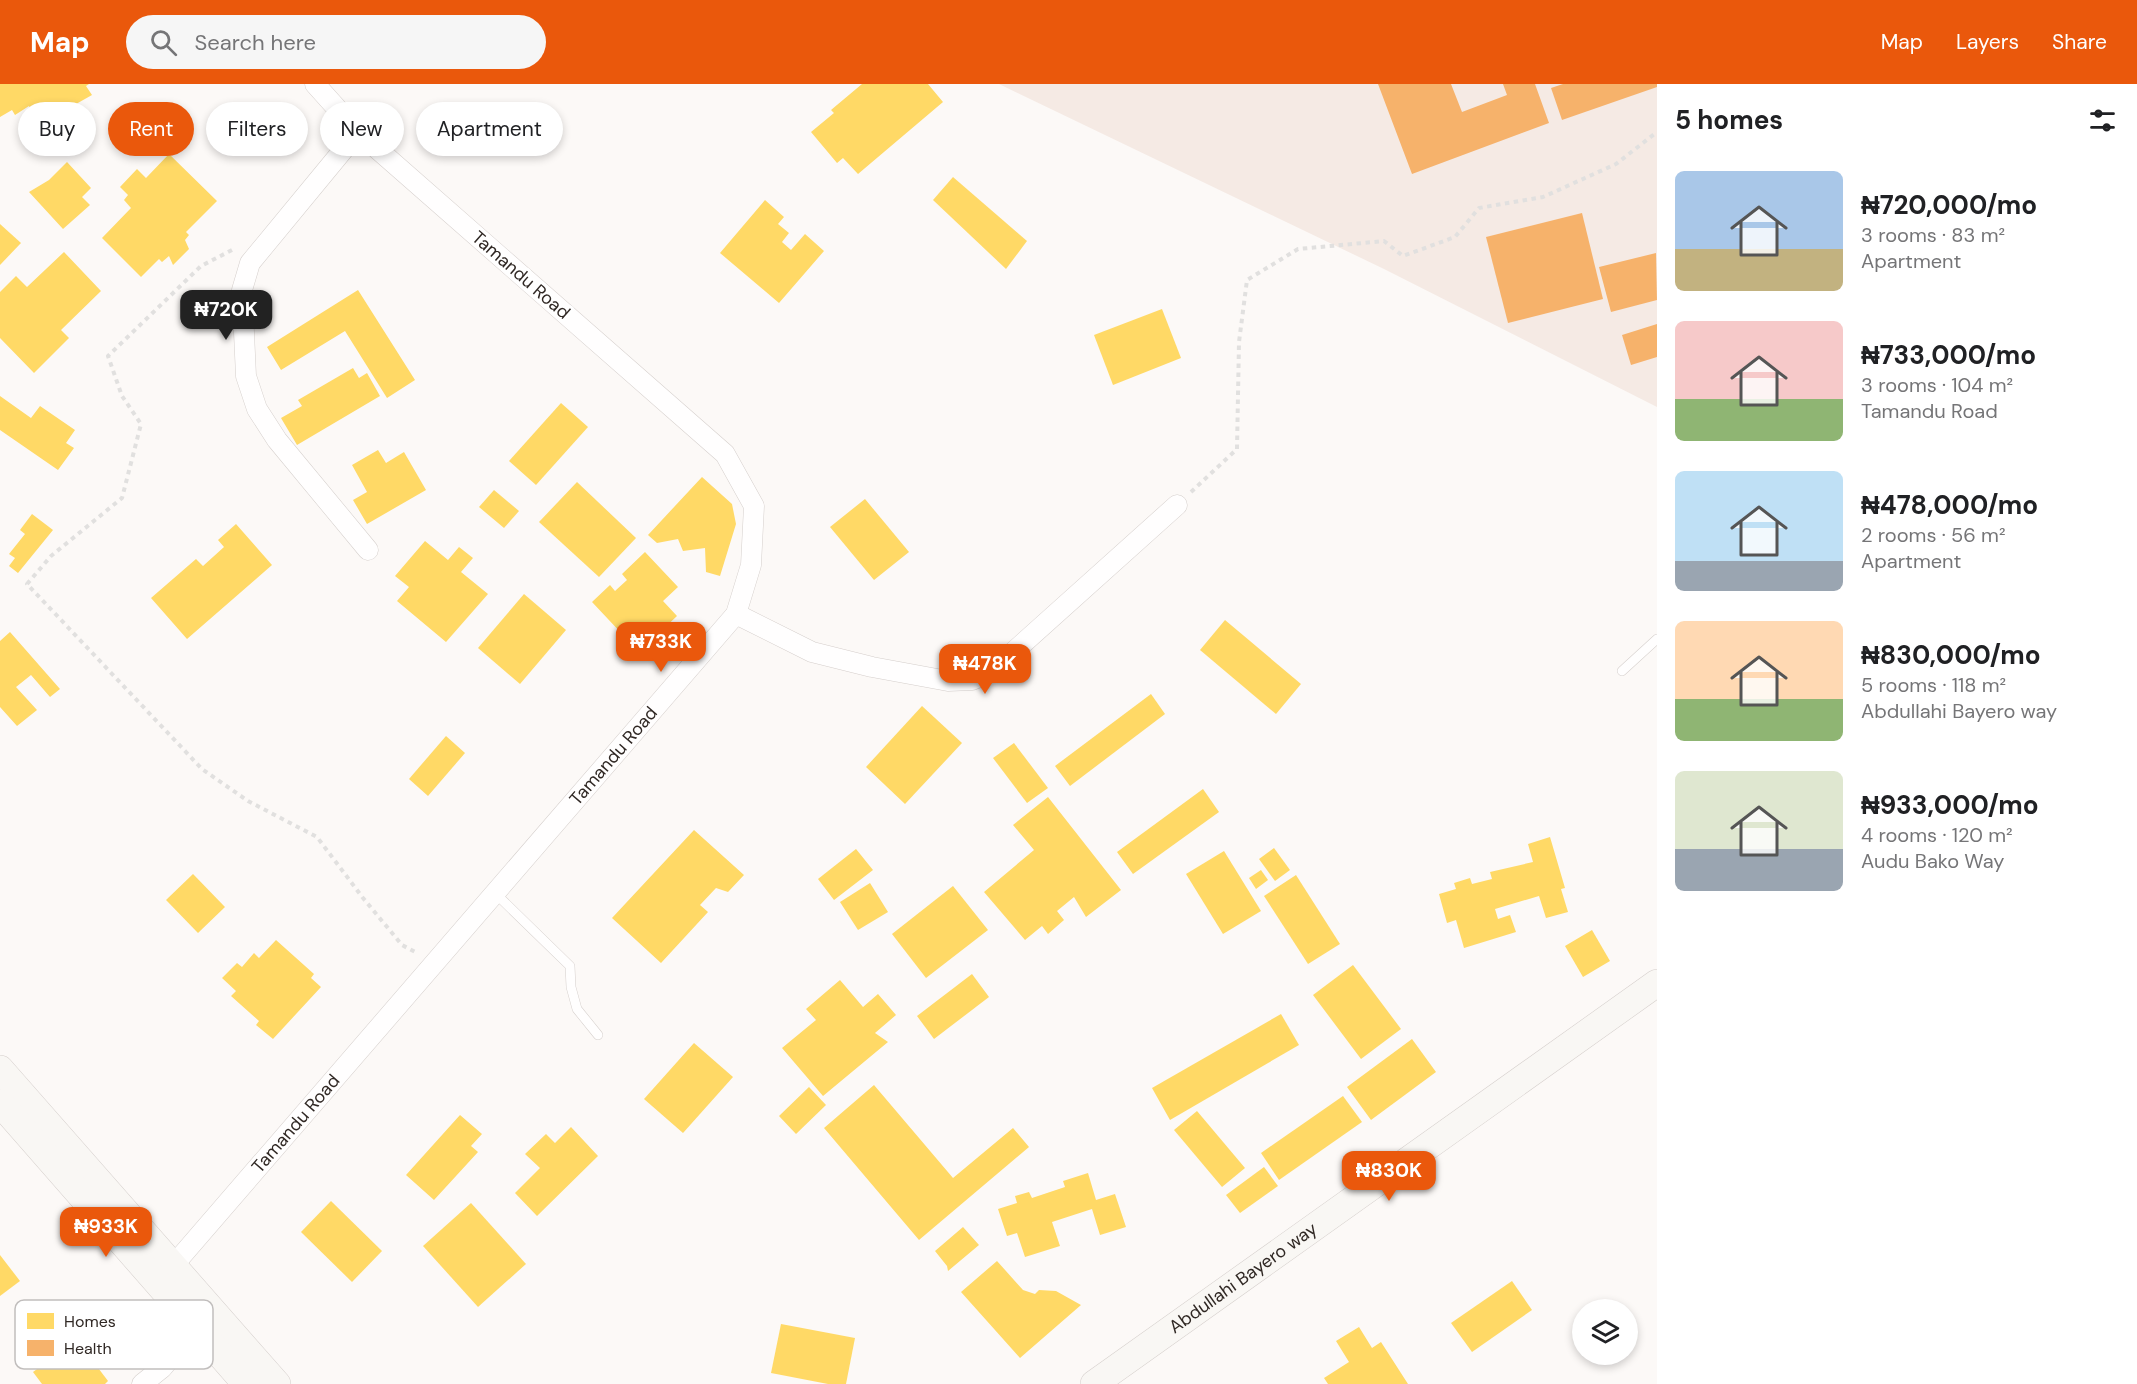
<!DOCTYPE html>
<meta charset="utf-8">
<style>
:root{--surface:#fff;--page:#f6f6f6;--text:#202124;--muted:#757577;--accent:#ea580c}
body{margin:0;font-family:"DM Sans",sans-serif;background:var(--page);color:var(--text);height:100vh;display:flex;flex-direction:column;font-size:22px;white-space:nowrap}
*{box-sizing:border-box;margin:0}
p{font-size:20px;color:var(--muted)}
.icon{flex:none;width:33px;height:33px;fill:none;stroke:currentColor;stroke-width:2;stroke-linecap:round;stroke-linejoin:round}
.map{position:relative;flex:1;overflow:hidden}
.side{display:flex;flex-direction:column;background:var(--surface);width:480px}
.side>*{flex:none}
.hud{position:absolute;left:18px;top:18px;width:570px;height:54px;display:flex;gap:12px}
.controls{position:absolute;left:1572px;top:1215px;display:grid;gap:12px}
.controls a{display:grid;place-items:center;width:66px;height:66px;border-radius:50%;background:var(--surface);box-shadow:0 3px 9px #0003;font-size:30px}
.price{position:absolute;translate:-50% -51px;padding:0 14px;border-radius:12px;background:var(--accent);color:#fff;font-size:20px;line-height:39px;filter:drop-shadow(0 2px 3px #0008)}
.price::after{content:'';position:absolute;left:50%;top:36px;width:18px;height:14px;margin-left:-9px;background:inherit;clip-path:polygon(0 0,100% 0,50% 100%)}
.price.active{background:#222;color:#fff}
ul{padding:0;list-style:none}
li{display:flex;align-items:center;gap:18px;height:150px;padding:0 18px}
li span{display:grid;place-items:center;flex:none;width:168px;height:120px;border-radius:9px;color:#555}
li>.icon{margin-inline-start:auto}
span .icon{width:72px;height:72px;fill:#fffc;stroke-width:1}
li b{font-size:26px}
h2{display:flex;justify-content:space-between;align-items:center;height:72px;padding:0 18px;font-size:26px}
.pill{padding:0 21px;border-radius:27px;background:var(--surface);box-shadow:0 3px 9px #0003;font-size:21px;line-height:54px}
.pill.active{background:var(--accent);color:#fff}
header{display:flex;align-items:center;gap:36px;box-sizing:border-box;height:84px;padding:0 30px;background:var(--accent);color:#fff}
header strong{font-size:28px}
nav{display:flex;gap:33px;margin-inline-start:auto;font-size:21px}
.search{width:420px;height:54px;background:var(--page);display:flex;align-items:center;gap:15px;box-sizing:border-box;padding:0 21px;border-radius:33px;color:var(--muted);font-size:22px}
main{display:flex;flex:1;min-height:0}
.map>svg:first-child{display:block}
.built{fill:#f5eae4}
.homes{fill:#ffd966}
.health{fill:#f6b26b}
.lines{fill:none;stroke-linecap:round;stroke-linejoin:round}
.lane-casing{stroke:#d5cfcc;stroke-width:10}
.street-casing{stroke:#d5cfcc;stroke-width:21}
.secondary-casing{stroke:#d5cfcc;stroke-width:28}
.path{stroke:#e1e0df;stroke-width:4;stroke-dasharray:4.5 4.5;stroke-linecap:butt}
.lane{stroke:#fffefe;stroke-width:9}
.street{stroke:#fffefe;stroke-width:20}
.secondary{stroke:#f9f7f4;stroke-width:27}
.labels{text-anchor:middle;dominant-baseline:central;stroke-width:6;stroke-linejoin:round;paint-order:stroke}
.street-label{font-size:18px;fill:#302824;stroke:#fff}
.key{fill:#fff;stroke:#c1bebd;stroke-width:1.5}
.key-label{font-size:16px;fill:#302824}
</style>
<header>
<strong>Map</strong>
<div class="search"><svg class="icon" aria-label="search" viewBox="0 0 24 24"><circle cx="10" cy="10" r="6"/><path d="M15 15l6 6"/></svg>Search here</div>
<nav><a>Map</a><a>Layers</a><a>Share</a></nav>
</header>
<main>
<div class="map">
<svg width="1657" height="1300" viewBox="0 0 1657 1300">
<rect width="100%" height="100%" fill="#fcf9f7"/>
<polygon class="built" points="999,0 1657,0 1657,323 1384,185"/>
<g class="homes">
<polygon points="0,0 89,0 86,2 92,11 69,24 79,40 47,59 35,39 38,38 29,22 15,31 12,26 0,33"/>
<polygon points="862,0 928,0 943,18 858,90 843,74 837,79 811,48 834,29 831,26"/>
<polygon points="169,70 217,117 186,148 189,151 185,156 189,165 173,181 169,172 162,178 159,175 141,193 102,154 131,124 124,116 128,111 120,103 137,85 146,94"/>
<polygon points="67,78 91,104 82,113 90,121 63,145 29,108 49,96"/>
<polygon points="953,93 1027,157 1006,185 933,116"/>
<polygon points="765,116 784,133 778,140 789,149 782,158 791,166 805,150 824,167 779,219 720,169"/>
<polygon points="0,140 21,159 0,181"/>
<polygon points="64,168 101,207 61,246 69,254 34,289 0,254 0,208 16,192 27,203"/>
<polygon points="358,206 415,296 387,314 345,247 281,286 267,263"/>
<polygon points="1162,225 1181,274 1113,301 1094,251"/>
<polygon points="353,284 359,294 367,289 380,312 297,361 281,334 302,322 298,316"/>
<polygon points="0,312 31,334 40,322 75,346 66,359 74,364 58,386 0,346"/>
<polygon points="561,319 588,343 536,401 509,377"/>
<polygon points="378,366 386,379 404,368 426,406 367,440 353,416 367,408 352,381"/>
<polygon points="702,393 732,420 736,440 720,492 706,488 705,464 683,467 678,455 657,459 648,451"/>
<polygon points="577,398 636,454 599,493 539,438"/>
<polygon points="494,406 519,427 504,444 479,423"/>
<polygon points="865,415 909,468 874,496 830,443"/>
<polygon points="32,430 53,446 18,489 9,482 15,474 9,470 25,450 20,446"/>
<polygon points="236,440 272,481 187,555 151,514 196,475 203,482 224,463 218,456"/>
<polygon points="425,457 448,476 459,463 473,474 461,488 488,510 446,558 397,517 409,503 395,492"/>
<polygon points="645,468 678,503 663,517 677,532 639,568 592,518 610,501 615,507 627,496 622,490"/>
<polygon points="524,510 566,546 520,600 478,564"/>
<polygon points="1225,536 1301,600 1276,630 1200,566"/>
<polygon points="10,548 60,605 50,613 31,591 16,603 37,626 17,642 0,623 0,557"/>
<polygon points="1151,610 1165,630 1070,702 1055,682"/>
<polygon points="922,622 962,659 905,720 866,683"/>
<polygon points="446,652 465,669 428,712 409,695"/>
<polygon points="1014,659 1048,704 1027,719 993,674"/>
<polygon points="1203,705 1219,728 1133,790 1117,768"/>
<polygon points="1048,713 1121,806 1086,833 1074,813 1057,827 1064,836 1048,850 1042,842 1025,856 984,808 1034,766 1013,741"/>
<polygon points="694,746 744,791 728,808 716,804 700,821 708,828 661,879 612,834"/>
<polygon points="1550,753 1565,804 1561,805 1568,828 1546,834 1539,812 1495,825 1498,835 1510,831 1516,848 1464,864 1456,836 1447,839 1439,810 1456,805 1454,799 1470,794 1472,800 1492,795 1490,788 1533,778 1528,760"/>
<polygon points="1274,764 1290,786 1275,797 1259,775"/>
<polygon points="856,765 873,786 834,816 818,795"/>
<polygon points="1224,767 1261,827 1223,850 1186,790"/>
<polygon points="1261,786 1268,796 1256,805 1249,794"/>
<polygon points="193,790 225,823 198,849 166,816"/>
<polygon points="1296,791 1340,860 1308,880 1264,812"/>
<polygon points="870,799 888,828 858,846 840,818"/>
<polygon points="953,802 988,846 926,894 892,850"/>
<polygon points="1592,846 1610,877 1583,893 1565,862"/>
<polygon points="276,856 314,890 311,894 321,903 273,955 256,941 259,937 231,912 236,907 222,894 237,879 242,883 254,869 259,874"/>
<polygon points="1353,881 1401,945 1361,975 1313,911"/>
<polygon points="972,890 989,913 934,955 917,932"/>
<polygon points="840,896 863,923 878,910 896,931 875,949 888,958 823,1012 782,964 816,936 806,925"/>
<polygon points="1281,930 1299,961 1170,1036 1152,1004"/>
<polygon points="1412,955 1436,988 1371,1036 1347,1003"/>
<polygon points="694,959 733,993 683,1049 644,1015"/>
<polygon points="874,1001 953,1094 1013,1044 1029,1063 919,1156 824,1044"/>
<polygon points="809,1003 826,1021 796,1050 779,1032"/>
<polygon points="1343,1012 1362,1038 1279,1096 1261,1069"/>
<polygon points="1197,1027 1245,1084 1222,1103 1174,1046"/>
<polygon points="460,1031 482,1050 471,1062 478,1068 434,1116 406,1091"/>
<polygon points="571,1043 598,1072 537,1132 515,1109 540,1084 525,1070 546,1050 555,1059"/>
<polygon points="1264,1083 1278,1102 1240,1129 1226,1111"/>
<polygon points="1088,1089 1096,1116 1115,1110 1126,1143 1100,1151 1092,1125 1052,1138 1060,1162 1025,1173 1017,1149 1007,1152 998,1125 1017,1119 1015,1112 1029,1108 1032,1114 1065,1103 1063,1097"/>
<polygon points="331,1117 382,1167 352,1198 301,1148"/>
<polygon points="471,1119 526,1180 478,1223 423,1162"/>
<polygon points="963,1143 979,1161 948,1187 947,1182 935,1167"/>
<polygon points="0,1171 20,1197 0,1212"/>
<polygon points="997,1177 1023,1206 1035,1210 1039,1206 1056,1207 1081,1221 1020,1274 961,1208"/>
<polygon points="1512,1197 1532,1226 1472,1268 1451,1239"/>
<polygon points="781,1240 855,1254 846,1300 828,1300 771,1289"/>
<polygon points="1359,1243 1372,1264 1381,1258 1408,1300 1328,1300 1324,1294 1349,1278 1336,1257"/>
<polygon points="77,1256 108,1297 105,1300 42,1300 33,1288"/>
</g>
<g class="health">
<polygon points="1378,0 1451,0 1462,28 1507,11 1503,0 1535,0 1549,39 1412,90"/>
<polygon points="1563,0 1657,0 1657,3 1562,36 1551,4"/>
<polygon points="1582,129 1603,215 1508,239 1486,153"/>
<polygon points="1656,169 1657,216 1611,228 1599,183"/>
<polygon points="1657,240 1657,273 1631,281 1622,251"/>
</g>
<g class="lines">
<g class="lane-casing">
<g id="lane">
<polyline points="1622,587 1657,555"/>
<polyline points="495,809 570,882 571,903 577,925 598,951"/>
</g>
</g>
<g class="street-casing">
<g id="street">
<polyline points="358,48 250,179 242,206 246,292 257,325 277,356 368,466"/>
<polyline points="736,530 812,568 872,583 948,597 972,596 991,588 1177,421"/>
<path id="s1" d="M165 1191 736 530 751 481 754 422 725 370 358 48 315 0"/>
<polyline points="142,1300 162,1284 197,1243"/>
</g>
</g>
<g class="secondary-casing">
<g id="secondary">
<polyline points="0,985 277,1300"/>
<polyline points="0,1019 246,1300"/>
<path id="s2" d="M1094 1300 1657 899"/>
</g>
</g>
<g class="path">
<polyline points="232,166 201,182 108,272 122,312 141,340 122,414 51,472 27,500 202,685 248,717 317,753 363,814 402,861 417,869"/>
<polyline points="1191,408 1237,365 1239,258 1247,196 1298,165 1384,157 1403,172 1455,153 1479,124 1543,113 1616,80 1657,48"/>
</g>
<use href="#lane" class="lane"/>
<use href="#street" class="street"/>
<use href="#secondary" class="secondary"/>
</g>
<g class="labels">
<g class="street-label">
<text transform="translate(521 191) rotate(41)">Tamandu Road</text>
<text stroke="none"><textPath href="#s1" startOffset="686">Tamandu Road</textPath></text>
<text stroke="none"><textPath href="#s1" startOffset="200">Tamandu Road</textPath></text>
<text stroke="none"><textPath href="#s2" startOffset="183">Abdullahi Bayero way</textPath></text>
</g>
</g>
<rect x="15" y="1216" width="198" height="69" rx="9" class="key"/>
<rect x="27" y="1229" width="27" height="16" fill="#ffd966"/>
<rect x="27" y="1256" width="27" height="16" fill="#f6b26b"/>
<g class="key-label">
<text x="64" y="1243">Homes</text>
<text x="64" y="1270">Health</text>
</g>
</svg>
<div class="controls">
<a><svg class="icon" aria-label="layers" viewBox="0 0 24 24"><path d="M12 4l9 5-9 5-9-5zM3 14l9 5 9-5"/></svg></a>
</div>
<b class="price active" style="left:226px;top:257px">₦720K</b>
<b class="price" style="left:661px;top:589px">₦733K</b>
<b class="price" style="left:985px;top:611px">₦478K</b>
<b class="price" style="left:1389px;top:1118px">₦830K</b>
<b class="price" style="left:106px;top:1174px">₦933K</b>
<div class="hud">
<a class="pill">Buy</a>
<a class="pill active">Rent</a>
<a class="pill">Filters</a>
<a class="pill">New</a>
<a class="pill">Apartment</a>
</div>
</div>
<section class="side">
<h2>5 homes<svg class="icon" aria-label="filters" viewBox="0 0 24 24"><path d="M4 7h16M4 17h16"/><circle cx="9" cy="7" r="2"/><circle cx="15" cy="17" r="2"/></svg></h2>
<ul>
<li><span style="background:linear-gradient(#a9c7e8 65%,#c2b280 0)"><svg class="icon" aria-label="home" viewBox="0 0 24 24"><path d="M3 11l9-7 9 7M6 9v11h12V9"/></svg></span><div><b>₦720,000/mo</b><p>3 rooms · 83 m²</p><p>Apartment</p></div></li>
<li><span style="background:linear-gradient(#f6c9c9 65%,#8fb573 0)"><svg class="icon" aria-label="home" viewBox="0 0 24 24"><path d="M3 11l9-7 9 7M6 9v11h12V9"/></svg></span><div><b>₦733,000/mo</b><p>3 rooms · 104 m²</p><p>Tamandu Road</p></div></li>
<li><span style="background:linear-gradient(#bfe0f5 75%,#9aa5b1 0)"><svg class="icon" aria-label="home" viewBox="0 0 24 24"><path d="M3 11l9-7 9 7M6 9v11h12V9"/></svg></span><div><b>₦478,000/mo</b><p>2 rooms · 56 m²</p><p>Apartment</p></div></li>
<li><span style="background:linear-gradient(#ffd9b3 65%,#8fb573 0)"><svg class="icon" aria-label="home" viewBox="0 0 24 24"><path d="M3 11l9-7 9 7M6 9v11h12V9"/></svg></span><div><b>₦830,000/mo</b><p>5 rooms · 118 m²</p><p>Abdullahi Bayero way</p></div></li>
<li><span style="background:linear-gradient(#dfe7d0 65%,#9aa5b1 0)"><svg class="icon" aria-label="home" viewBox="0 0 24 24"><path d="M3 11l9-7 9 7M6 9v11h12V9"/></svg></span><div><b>₦933,000/mo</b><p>4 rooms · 120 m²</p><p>Audu Bako Way</p></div></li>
</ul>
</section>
</main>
